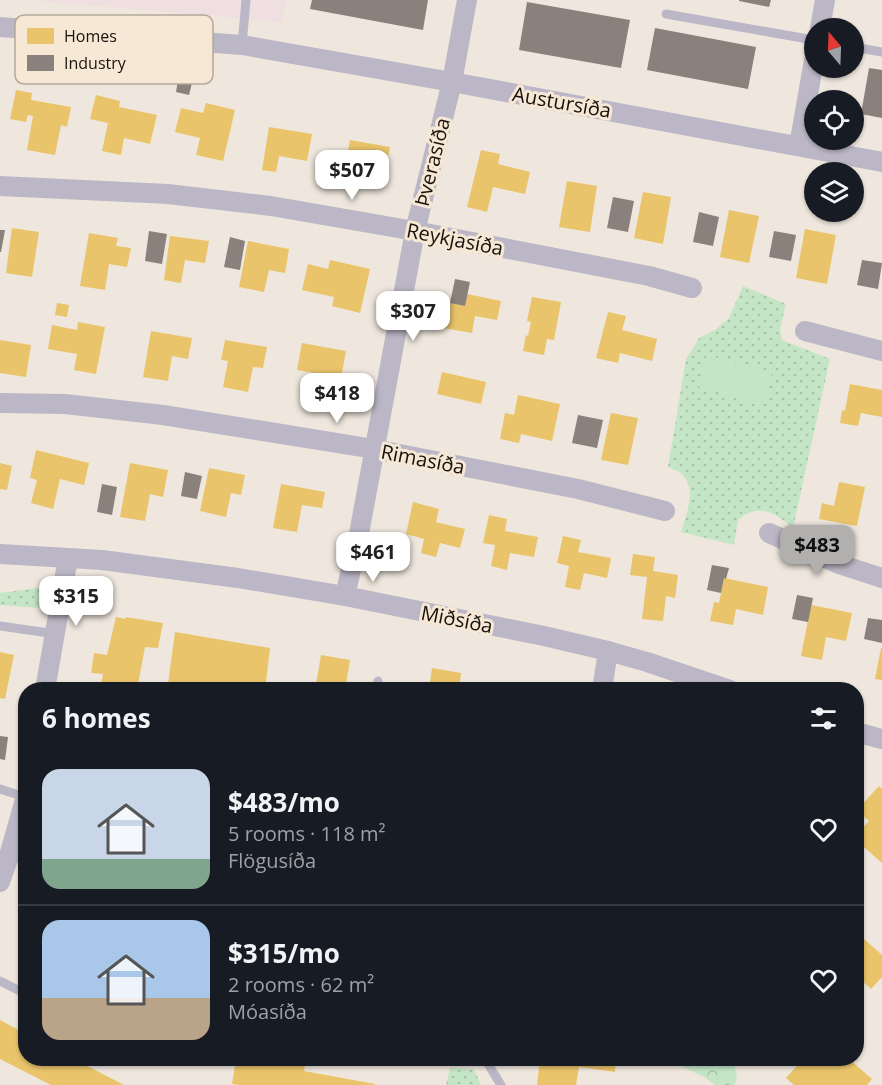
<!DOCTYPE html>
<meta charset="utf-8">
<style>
:root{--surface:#171b24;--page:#20242c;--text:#f1f3f6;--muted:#9ea1a6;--line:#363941;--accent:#b1b0ae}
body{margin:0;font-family:"Open Sans",sans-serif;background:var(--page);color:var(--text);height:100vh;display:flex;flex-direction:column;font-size:22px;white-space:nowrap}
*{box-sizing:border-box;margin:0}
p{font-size:20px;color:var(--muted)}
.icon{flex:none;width:33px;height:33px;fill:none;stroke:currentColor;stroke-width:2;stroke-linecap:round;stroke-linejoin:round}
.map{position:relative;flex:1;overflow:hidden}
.side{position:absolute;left:18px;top:682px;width:846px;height:384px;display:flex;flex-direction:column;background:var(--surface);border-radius:24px;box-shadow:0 2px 4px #0004}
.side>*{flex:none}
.needle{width:39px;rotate:341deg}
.tools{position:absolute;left:804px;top:18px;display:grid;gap:12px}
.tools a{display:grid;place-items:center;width:60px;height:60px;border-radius:50%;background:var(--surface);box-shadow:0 2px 4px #0004;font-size:30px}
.price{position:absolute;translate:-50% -51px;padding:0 14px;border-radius:12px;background:#fff;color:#222;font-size:20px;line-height:39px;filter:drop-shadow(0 2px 3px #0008)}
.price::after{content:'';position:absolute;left:50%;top:36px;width:18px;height:14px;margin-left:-9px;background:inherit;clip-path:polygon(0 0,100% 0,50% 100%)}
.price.current{background:var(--accent);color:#111}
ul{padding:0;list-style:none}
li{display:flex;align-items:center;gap:18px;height:150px;padding:0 24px}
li+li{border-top:2px solid var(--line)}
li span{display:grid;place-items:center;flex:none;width:168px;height:120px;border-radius:18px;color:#555}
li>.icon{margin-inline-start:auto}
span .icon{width:72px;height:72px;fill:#fffc;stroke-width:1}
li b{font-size:26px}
h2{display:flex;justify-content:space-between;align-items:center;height:72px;padding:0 24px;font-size:26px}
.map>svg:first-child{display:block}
.commercial{fill:#f0dfe1}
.grass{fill:url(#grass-dots)}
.forest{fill:url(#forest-crowns)}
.pitch{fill:#c5e6c6}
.homes{fill:#e9c46a}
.industry{fill:#8a817c}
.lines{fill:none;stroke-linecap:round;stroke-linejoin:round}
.lane{stroke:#bcb7c6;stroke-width:9}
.street{stroke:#bcb7c6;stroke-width:20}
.labels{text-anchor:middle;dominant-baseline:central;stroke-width:6;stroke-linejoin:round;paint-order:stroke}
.street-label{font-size:20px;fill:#18130d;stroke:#f7e8d5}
.key{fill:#f7e8d5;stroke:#b4a899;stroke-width:1.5}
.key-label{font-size:16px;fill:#18130d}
</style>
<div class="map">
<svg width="882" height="1085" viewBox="0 0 882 1085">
<defs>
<pattern id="grass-dots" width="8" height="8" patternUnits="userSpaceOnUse" patternTransform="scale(1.5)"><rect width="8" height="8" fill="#c5e6c6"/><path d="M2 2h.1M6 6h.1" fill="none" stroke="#a8c4a9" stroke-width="1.8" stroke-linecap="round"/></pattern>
<pattern id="forest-crowns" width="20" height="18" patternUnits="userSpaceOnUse" patternTransform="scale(1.5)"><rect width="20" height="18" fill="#c5e6c6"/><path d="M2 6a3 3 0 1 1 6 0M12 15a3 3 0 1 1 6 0" fill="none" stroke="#a8c4a9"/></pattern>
</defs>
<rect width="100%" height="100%" fill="#efe7dd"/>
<polygon class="commercial" points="28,0 286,0 282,22"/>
<g class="grass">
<path d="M743 286 786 304 780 329 782 340 830 359 793 528C775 513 759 502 738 520L734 545 681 532C686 515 698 488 681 473 677 470 672 469 668 467L686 359 699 338 715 330 729 318Z"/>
<polygon points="45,587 39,608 0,605 0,593"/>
<polygon points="450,1068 474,1069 481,1085 446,1085"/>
</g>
<polygon class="forest" points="672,1059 733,1059 737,1077 735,1085 715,1085 704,1077 687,1069"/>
<polygon class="pitch" points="707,355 772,372 763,405 699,387"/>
<g class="homes">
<polygon points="16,90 32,93 31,100 71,107 67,127 61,125 55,155 27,150 33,116 28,115 26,122 10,119"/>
<polygon points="96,95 120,101 119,107 157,115 150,144 124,138 121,155 102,151 108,123 90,119"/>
<polygon points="206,103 235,110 223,161 196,155 200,138 175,132 181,108 203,113"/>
<polygon points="269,127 312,134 307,161 279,156 276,172 262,170"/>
<polygon points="350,140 390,147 386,168 369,165 366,183 343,178"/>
<polygon points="481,150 500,154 498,164 530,172 525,194 493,187 487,212 467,207"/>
<polygon points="567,181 597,186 590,232 559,227"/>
<polygon points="643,192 671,197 663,244 634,238"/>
<polygon points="729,210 759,216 749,263 720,257"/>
<polygon points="12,228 39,232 32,277 6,273"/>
<polygon points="805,229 836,235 827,284 796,278"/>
<polygon points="89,233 118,238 116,246 131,248 127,267 109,264 105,290 80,286"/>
<polygon points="170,236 209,241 205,263 185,260 181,283 164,280"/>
<polygon points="248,241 289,249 285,273 269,270 264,292 239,287"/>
<polygon points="330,260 370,269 360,313 332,306 334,297 302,290 308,264 328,269"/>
<polygon points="467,294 501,301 497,320 475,316 472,333 443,328 448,302 465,306"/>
<polygon points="532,297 561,302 554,340 547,339 544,355 523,351 526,335 528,336 531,322 527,321"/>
<polygon points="57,303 69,305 67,317 55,315"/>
<polygon points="608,312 626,316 622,330 657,339 652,361 620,353 618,363 596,358"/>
<polygon points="78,322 105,327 96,374 74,370 77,354 48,349 52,325 77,330"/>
<polygon points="151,331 192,338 188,359 172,356 168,381 143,377"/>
<polygon points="0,340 31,345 26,377 0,373"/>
<polygon points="225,340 267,347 263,368 253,367 248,392 223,387 228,361 221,360"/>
<polygon points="302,343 346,351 341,378 297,370"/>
<polygon points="442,372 486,382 481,404 437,394"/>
<polygon points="850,384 882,390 882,417 861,413 858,426 840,423 842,410 845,411"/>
<polygon points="345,392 358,394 355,411 342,408"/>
<polygon points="518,395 560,404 552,441 521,434 519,443 500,439 505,413 514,415"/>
<polygon points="611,413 638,418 628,465 601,460"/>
<polygon points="36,450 89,463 84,485 60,479 53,509 31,503 37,480 30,478"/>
<polygon points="0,463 12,466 7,490 0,489"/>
<polygon points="130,463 168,470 163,497 150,494 145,521 120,517"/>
<polygon points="209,468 245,475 241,495 231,493 226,517 200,511"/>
<polygon points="839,482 865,487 857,526 819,519 822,503 834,506"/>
<polygon points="281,484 325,492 322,508 302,505 297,532 273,528"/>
<polygon points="413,502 439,509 436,522 465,529 460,548 440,543 436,557 421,553 424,539 406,534"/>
<polygon points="489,515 507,519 505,531 538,537 534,557 510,553 507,570 491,566 495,545 483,543"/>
<polygon points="563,536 581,540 578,552 611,558 607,578 584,573 580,590 565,587 569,566 557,563"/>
<polygon points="633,554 655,557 653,571 678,575 675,598 666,596 663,621 642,619 647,577 630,575"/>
<polygon points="724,578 768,587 763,615 736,609 733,625 710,621 714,602 719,603"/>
<polygon points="811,605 852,613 846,641 826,637 822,660 801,656"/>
<polygon points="116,617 125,619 126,617 163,623 158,648 145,647 137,690 100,690 103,674 91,673 94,653 107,655"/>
<polygon points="175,632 270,648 265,690 200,690 168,684"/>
<polygon points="881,648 882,648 882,680 875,679"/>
<polygon points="0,652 14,655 5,699 0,698"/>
<polygon points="321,655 350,660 345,690 315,690"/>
<polygon points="432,668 461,673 459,690 429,690"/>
<polygon points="879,786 882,789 882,863 856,840 856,835 869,821 857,810"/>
<polygon points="856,932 882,955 882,977 871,989 860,979 856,983"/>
<polygon points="0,1020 26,1034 26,1059 74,1059 124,1085 51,1085 0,1059"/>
<polygon points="236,1059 306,1059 304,1071 375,1084 375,1085 240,1085 232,1084"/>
<polygon points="540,1059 616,1059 615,1072 579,1067 576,1085 537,1085"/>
<polygon points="799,1059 849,1059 872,1079 867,1085 794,1085 786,1078 801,1061"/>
</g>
<g class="industry">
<polygon points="312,0 428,0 423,30 310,9"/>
<polygon points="739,0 771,0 769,7 739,1"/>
<polygon points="527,2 630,20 621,68 519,50"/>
<polygon points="655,28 756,47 748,89 647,70"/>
<polygon points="869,68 882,70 882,118 861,114"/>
<polygon points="178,80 192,83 189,95 176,92"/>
<polygon points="613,197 634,201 628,232 607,228"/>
<polygon points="699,212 719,217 713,246 693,242"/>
<polygon points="0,230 5,230 1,252 0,252"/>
<polygon points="149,231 167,234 162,264 145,261"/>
<polygon points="774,231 796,235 791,261 769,257"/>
<polygon points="230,237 245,241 240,270 224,267"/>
<polygon points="862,260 882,263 878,289 857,285"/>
<polygon points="455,279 470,282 465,306 450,303"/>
<polygon points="578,415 603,420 597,448 572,443"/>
<polygon points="185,472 202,476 197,499 181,496"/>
<polygon points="102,484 117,487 112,515 97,512"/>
<polygon points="712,565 729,568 726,579 724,578 721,593 707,590"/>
<polygon points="797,595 813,598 808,622 792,619"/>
<polygon points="868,618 882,620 882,643 864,639"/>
<polygon points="0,736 8,737 5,760 0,759"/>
</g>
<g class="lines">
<g class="lane">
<polyline points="666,14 814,40"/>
<polyline points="242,45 246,0"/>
<polyline points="854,47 882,52"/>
<polyline points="0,626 56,634"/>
<polyline points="376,690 378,681"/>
<polyline points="0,789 25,797"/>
<polyline points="9,856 26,860"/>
<polyline points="0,981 26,994"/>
<polyline points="485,1059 501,1085"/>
</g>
<g class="street">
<polyline points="0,27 242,45 452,82 882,162"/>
<polyline points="820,28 825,0"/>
<polyline points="799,146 814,60"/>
<polyline points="0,186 168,194 271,206 415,231 649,276 692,288"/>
<polyline points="805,331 882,351"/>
<polyline points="0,403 65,404 163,415 257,430 374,449 578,489 665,511"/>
<polyline points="769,533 839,564 882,578"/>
<polyline points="0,554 102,560 238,578 345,596 544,636 608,651 647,662 730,690"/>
<polyline points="345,596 358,539 415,231 452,82 467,0"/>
<polyline points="45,690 68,558"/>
<polyline points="602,690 608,651"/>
<polyline points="856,732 882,739"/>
<polyline points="0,882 9,856 26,796"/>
</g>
</g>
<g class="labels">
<g class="street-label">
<text transform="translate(562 102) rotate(10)">Austursíða</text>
<text transform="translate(432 162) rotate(-76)">Þverasíða</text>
<text transform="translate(455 239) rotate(11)">Reykjasíða</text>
<text transform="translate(423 459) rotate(11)">Rimasíða</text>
<text transform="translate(457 619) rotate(11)">Miðsíða</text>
</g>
</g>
<rect x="15" y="15" width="198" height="69" rx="9" class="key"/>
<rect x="27" y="28" width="27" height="16" fill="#e9c46a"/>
<rect x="27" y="55" width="27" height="16" fill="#8a817c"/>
<g class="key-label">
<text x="64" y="42">Homes</text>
<text x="64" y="69">Industry</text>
</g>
</svg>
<div class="tools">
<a><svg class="needle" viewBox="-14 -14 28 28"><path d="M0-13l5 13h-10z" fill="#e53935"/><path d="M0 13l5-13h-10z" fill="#9ea1a6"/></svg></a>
<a><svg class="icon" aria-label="locate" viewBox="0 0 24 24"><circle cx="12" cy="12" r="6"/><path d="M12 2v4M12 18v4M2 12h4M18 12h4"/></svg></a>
<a><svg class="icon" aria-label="layers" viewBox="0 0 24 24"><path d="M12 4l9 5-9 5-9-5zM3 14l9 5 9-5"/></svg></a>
</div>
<b class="price" style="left:352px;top:201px">$507</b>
<b class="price" style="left:413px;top:342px">$307</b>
<b class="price" style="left:337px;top:424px">$418</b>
<b class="price current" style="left:817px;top:576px">$483</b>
<b class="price" style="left:373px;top:583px">$461</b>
<b class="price" style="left:76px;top:627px">$315</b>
<section class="side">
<h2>6 homes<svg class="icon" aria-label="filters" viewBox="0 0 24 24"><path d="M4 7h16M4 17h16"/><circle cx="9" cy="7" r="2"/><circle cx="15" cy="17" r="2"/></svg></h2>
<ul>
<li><span style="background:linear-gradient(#c9d6e8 75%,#7fa58c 0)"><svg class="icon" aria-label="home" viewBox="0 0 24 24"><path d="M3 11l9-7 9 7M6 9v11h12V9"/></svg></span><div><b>$483/mo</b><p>5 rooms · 118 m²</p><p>Flögusíða</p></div><svg class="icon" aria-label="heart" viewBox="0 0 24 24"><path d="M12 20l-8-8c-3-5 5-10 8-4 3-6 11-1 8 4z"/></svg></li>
<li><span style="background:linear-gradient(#a9c7e8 65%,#b9a48a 0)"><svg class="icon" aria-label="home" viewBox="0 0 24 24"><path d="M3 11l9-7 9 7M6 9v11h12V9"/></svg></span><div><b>$315/mo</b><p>2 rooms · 62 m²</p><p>Móasíða</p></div><svg class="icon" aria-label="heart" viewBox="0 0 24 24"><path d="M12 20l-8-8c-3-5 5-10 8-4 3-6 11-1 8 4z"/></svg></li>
</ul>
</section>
</div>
